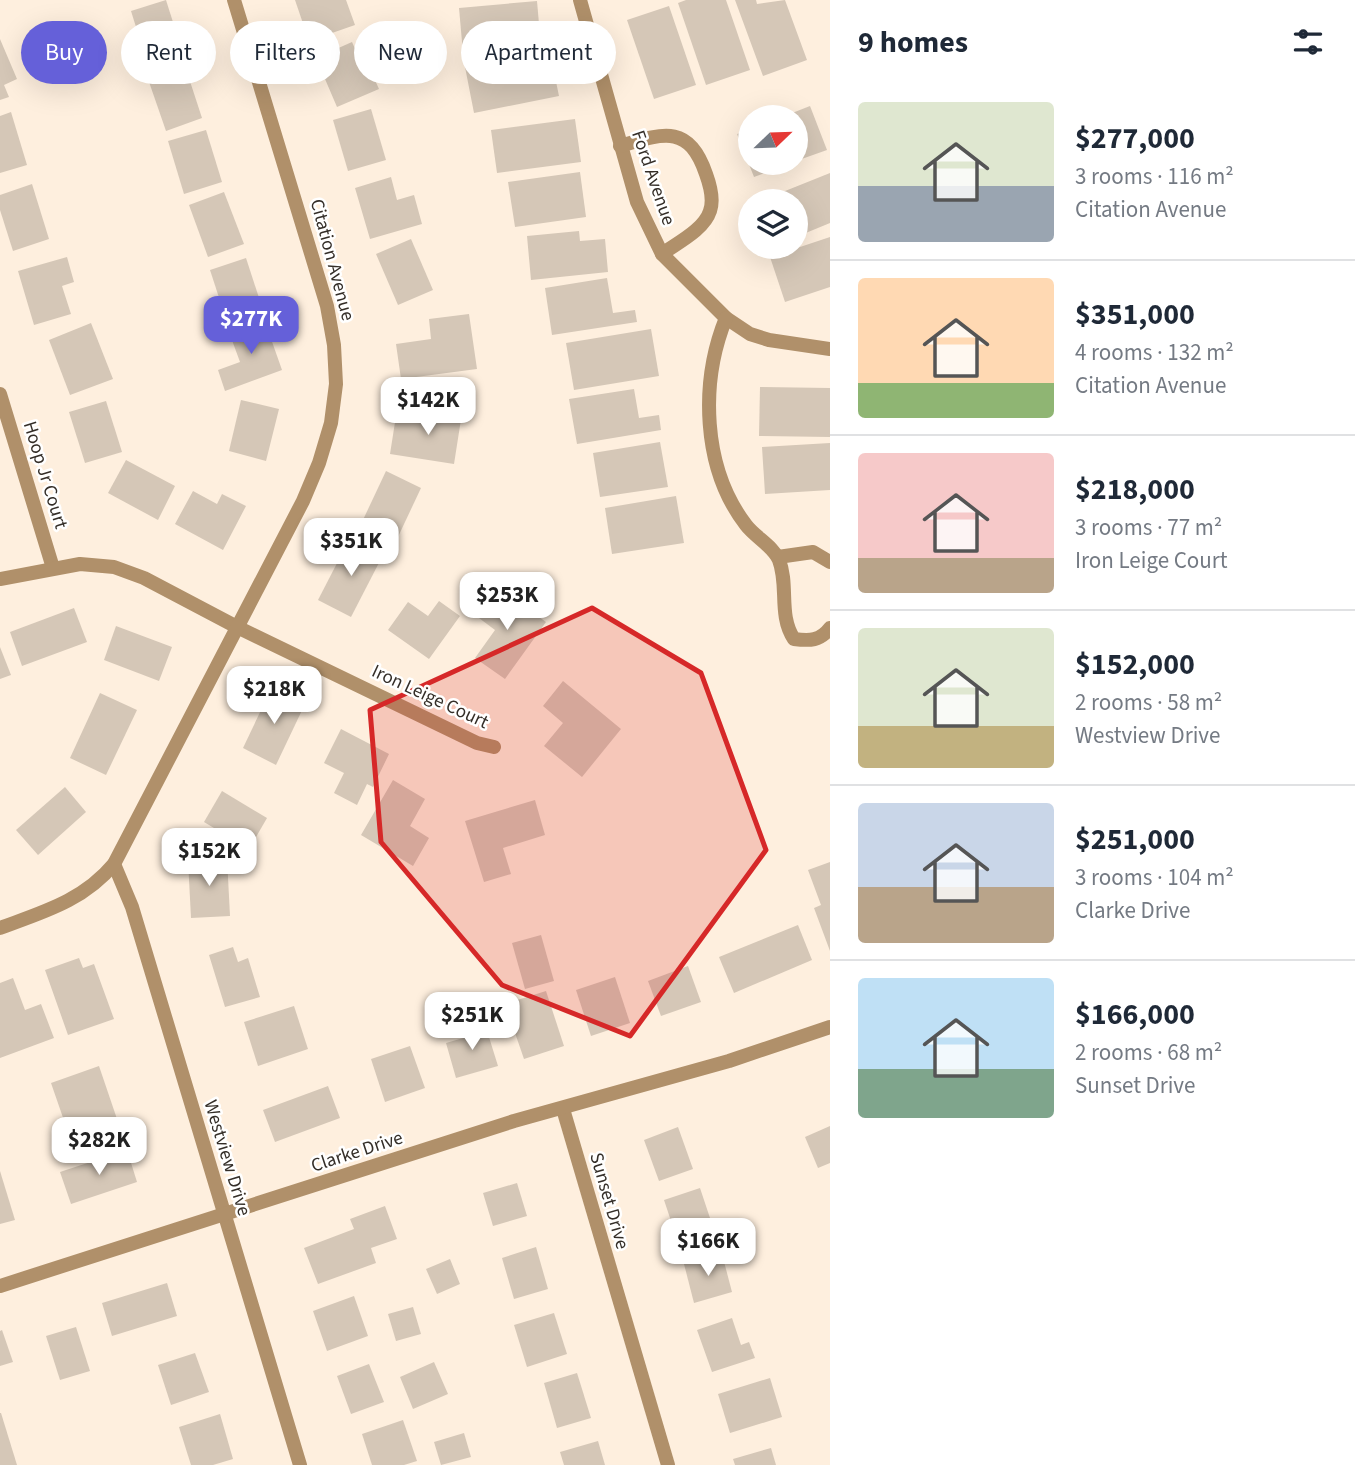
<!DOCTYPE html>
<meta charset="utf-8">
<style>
:root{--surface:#fff;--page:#f6f6f7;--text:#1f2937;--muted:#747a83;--line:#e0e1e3;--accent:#6560d9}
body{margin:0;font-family:"Source Sans 3",sans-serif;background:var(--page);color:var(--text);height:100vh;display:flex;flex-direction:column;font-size:26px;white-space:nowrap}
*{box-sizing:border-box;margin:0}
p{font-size:23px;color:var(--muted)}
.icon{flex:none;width:38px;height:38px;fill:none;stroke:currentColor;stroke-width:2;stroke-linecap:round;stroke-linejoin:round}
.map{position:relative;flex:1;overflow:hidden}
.details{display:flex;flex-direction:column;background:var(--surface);width:525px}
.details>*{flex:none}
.banner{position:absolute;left:21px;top:21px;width:665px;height:63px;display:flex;gap:14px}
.needle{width:46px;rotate:67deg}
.fabs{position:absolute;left:738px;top:105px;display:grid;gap:14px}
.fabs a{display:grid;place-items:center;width:70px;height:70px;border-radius:50%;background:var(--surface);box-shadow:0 7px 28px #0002;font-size:35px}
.price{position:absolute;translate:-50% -60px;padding:0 16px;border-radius:14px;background:#fff;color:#222;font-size:23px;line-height:46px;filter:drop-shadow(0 2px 4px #0008)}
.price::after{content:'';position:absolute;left:50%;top:42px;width:21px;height:16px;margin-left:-10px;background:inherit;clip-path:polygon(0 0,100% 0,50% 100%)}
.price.active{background:var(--accent);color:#fff}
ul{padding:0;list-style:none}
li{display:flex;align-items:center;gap:21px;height:175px;padding:0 28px}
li+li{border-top:2px solid var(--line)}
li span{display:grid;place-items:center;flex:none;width:196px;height:140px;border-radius:7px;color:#555}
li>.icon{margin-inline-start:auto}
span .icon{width:84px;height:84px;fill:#fffc;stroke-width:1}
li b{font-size:30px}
h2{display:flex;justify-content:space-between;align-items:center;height:84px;padding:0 28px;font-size:30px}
.chip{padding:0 24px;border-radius:32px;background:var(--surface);box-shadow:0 7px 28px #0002;font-size:24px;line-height:63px}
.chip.active{background:var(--accent);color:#fff}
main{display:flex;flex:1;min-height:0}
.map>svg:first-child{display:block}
.building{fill:#d5c7b7}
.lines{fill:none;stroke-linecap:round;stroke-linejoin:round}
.street{stroke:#b0906a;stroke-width:14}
.marked{fill:#d62828;fill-opacity:0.2;stroke:#d62828;stroke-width:5;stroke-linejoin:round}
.labels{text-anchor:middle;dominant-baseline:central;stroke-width:5;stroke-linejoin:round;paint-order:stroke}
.street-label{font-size:19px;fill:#342e28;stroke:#fff}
</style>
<main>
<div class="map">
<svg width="830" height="1465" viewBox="0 0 830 1465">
<rect width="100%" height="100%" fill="#feefde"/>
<g class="building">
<polygon points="166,0 183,54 148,65 131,11"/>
<polygon points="295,0 346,0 355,25 309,41"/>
<polygon points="686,0 726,0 750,70 706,85 678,3"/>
<polygon points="735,0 756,0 757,4 785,0 807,60 763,76"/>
<polygon points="537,1 541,47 463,53 459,8"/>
<polygon points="669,6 696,85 654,99 627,20"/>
<polygon points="0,39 17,79 4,85 9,97 0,100"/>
<polygon points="352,42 360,60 365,58 379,89 337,107 316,58"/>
<polygon points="527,54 531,72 553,67 559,96 474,113 465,67"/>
<polygon points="185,66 202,118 166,131 148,79"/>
<polygon points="810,106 827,150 796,161 796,117 782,117"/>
<polygon points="371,109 386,160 348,171 333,120"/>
<polygon points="11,112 27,165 0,173 0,116"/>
<polygon points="575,119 581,162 497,173 491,130"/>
<polygon points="751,129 751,163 791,163 754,177 737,134"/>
<polygon points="206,130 222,182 184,194 168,141"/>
<polygon points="580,172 586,217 515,227 508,182"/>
<polygon points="830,173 830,223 796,237 796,201 760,201"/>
<polygon points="391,177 397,200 414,195 422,224 370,239 355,188"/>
<polygon points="32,184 49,239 13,251 0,210 0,195"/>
<polygon points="224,192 244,244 208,257 189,205"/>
<polygon points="579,231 580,241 605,239 608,272 531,280 527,236"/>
<polygon points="830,237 830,287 785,302 770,257"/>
<polygon points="411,239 433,290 398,305 376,254"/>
<polygon points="67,257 74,282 62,286 71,314 34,325 18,271"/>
<polygon points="246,258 262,307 226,319 210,270"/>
<polygon points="607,278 613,313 635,310 637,322 552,335 545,288"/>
<polygon points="469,314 477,369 401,379 396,344 431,339 429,319"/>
<polygon points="264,319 282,370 225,391 218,370 240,362 229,332"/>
<polygon points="91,323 113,379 70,395 49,340"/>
<polygon points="651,329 659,376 574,390 566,343"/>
<polygon points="760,387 830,388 830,437 759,436"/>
<polygon points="634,389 639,418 659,415 661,430 577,444 569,399"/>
<polygon points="241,400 279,409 266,461 229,451"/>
<polygon points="106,401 122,452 85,463 69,412"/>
<polygon points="433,409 462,413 454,464 390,454 396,416 431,422"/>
<polygon points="660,442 668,487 600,497 593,453"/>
<polygon points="830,443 830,490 765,494 762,447"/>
<polygon points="126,460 175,486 158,520 108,493"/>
<polygon points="386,471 421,488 397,539 362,522"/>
<polygon points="193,491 217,504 222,494 246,506 223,550 175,524"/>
<polygon points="676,496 684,543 612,554 605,508"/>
<polygon points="350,538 383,555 351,617 318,600"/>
<polygon points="496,586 546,622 505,679 475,658 495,630 475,615"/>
<polygon points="439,601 460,616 429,659 388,630 408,602 428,616"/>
<polygon points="74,608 87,642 22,666 10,632"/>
<polygon points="116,626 172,647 159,681 104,660"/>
<polygon points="0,647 11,675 0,679"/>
<polygon points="563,681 621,729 582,777 544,746 563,723 543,706"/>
<polygon points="272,687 305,704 276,765 243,748"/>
<polygon points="100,693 137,710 106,775 70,758"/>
<polygon points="341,729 389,754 373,787 367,784 357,805 334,793 344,773 324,763"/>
<polygon points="393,780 425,799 410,826 429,838 413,866 361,835"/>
<polygon points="65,787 86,812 38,855 16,830"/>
<polygon points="222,791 267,818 249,849 204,822"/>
<polygon points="535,800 545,835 503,848 511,874 484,882 465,821"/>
<polygon points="227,858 230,916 191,918 188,860"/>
<polygon points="830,862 830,951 814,908 821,905 808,870"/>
<polygon points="798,925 812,960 734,993 719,957"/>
<polygon points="541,935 554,981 525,989 512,943"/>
<polygon points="233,947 238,962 248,958 260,997 225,1007 209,955"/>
<polygon points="79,958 83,968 94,964 114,1019 68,1035 45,970"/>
<polygon points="688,966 701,1002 661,1016 648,981"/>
<polygon points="615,977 630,1023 591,1036 576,990"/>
<polygon points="13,978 25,1010 41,1004 54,1038 0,1058 0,983"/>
<polygon points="546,991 564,1046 524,1059 505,1004"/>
<polygon points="294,1006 308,1049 258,1066 244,1022"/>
<polygon points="484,1021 498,1066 456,1078 446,1043 470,1036 467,1026"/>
<polygon points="410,1046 425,1088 385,1102 371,1059"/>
<polygon points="99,1066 117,1119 69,1135 51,1083"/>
<polygon points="328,1086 340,1118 275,1142 263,1110"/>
<polygon points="830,1126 830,1163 818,1168 805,1137"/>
<polygon points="678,1127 693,1169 659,1181 644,1140"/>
<polygon points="127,1150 137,1182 71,1204 60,1172"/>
<polygon points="0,1171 15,1220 0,1224"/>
<polygon points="517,1183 527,1216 493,1226 483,1193"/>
<polygon points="700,1188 713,1227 677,1239 664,1200"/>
<polygon points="385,1206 397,1239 371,1248 376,1263 318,1284 304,1248 354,1229 350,1219"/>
<polygon points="536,1247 548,1289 514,1299 502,1258"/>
<polygon points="722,1254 732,1292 694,1303 684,1264"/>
<polygon points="450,1259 460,1284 437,1294 426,1269"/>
<polygon points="167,1283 177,1316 112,1336 102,1303"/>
<polygon points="354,1296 368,1336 327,1351 313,1311"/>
<polygon points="413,1307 421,1334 396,1341 388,1314"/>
<polygon points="554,1313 567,1354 527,1367 514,1325"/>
<polygon points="732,1318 741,1345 749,1342 755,1358 712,1372 697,1330"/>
<polygon points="76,1327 90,1371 60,1380 46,1336"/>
<polygon points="2,1330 13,1362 0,1366 0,1331"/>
<polygon points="195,1353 209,1392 171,1405 158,1365"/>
<polygon points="434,1362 448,1394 413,1409 400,1377"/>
<polygon points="369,1364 384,1402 351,1414 337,1376"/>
<polygon points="577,1373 591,1418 557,1428 544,1383"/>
<polygon points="770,1378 782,1417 730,1433 718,1394"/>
<polygon points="0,1413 1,1413 17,1465 0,1465"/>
<polygon points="220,1414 233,1459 213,1465 191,1465 179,1427"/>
<polygon points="403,1420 417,1461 404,1465 372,1465 362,1434"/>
<polygon points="464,1433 471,1457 441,1465 434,1442"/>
<polygon points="598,1441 605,1465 564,1465 560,1452"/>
<polygon points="771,1448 776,1465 735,1465 733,1459"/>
</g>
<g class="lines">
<g class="street">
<polyline points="580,0 637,202 662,254 726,318 750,334 769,340 830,349"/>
<path d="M620 146C664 133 689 124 706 174 710 185 714 200 710 211 704 230 677 243 662 254"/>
<path d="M726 318C700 382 702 468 746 525 755 537 773 546 779 560 789 586 778 615 794 639 810 641 820 641 830 628"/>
<polyline points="0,394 53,568"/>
<polyline points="778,557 813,552 830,562"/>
<polyline points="0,579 80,564 114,567 144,578 237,627 477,743 494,747"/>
<polyline points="114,864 132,907 300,1465"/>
<path d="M0 928C43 912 83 901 114 864L303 501 319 463 331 423 336 384 334 345 327 306 234 0"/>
<polyline points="563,1109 668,1465"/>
<polyline points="0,1286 514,1121 729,1061 830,1027"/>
</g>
</g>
<path class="marked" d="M592 608 701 673 766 850 630 1036 502 985 381 842 370 710Z"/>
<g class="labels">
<g class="street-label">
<text transform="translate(653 178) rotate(71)">Ford Avenue</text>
<text transform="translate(332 260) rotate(75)">Citation Avenue</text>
<text transform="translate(45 475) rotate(73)">Hoop Jr Court</text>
<text transform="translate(430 697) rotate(25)">Iron Leige Court</text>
<text transform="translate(357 1152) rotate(-18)">Clarke Drive</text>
<text transform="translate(227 1158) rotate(73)">Westview Drive</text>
<text transform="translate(609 1201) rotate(74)">Sunset Drive</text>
</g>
</g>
</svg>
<div class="fabs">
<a><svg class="needle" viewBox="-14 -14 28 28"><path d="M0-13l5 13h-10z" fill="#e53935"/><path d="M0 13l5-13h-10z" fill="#747a83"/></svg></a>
<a><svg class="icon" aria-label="layers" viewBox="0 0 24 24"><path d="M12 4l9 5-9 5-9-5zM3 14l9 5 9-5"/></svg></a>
</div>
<b class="price active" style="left:251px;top:356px">$277K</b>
<b class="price" style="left:428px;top:437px">$142K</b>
<b class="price" style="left:351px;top:578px">$351K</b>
<b class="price" style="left:507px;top:632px">$253K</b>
<b class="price" style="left:274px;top:726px">$218K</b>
<b class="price" style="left:209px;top:888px">$152K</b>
<b class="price" style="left:472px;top:1052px">$251K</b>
<b class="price" style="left:99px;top:1177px">$282K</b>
<b class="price" style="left:708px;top:1278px">$166K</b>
<div class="banner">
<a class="chip active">Buy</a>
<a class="chip">Rent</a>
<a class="chip">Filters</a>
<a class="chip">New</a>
<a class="chip">Apartment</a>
</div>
</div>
<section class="details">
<h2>9 homes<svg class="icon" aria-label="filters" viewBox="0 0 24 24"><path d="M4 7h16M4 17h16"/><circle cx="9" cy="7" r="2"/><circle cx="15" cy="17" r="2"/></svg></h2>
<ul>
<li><span style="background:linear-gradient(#dfe7d0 60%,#9aa5b1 0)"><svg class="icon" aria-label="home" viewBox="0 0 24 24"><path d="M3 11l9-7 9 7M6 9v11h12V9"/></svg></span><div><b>$277,000</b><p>3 rooms · 116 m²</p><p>Citation Avenue</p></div></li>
<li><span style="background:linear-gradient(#ffd9b3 75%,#8fb573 0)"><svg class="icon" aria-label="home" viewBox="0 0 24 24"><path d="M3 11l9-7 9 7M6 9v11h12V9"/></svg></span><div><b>$351,000</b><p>4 rooms · 132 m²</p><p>Citation Avenue</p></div></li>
<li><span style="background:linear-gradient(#f6c9c9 75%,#b9a48a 0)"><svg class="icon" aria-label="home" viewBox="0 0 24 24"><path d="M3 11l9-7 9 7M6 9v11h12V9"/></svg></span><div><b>$218,000</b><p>3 rooms · 77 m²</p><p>Iron Leige Court</p></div></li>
<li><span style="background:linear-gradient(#dfe7d0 70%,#c2b280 0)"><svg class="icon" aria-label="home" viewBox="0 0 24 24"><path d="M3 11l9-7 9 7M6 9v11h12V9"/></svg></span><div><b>$152,000</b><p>2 rooms · 58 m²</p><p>Westview Drive</p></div></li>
<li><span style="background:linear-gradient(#c9d6e8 60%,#b9a48a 0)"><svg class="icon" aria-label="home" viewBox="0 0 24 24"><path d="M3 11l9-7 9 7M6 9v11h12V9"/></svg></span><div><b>$251,000</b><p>3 rooms · 104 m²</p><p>Clarke Drive</p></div></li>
<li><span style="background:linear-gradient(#bfe0f5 65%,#7fa58c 0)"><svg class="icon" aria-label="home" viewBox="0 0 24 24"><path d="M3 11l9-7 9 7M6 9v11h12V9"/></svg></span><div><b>$166,000</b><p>2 rooms · 68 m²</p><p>Sunset Drive</p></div></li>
</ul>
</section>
</main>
